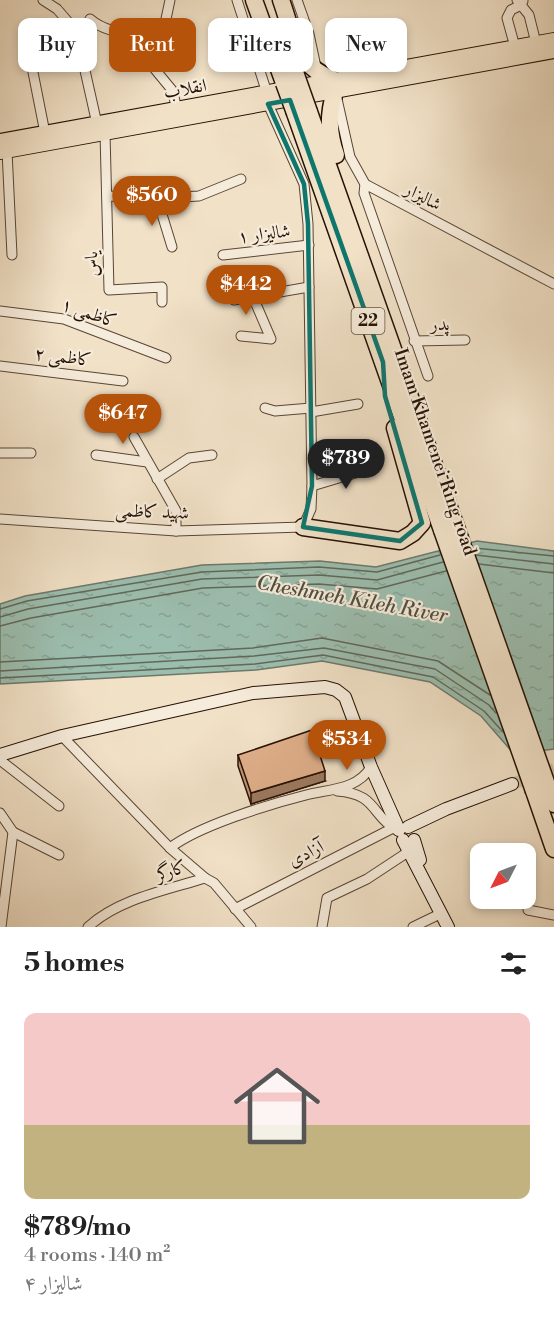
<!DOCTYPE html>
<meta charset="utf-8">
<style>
:root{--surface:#fff;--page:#f6f6f6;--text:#222;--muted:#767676;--accent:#b45309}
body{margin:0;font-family:"Libre Bodoni",Amiri,serif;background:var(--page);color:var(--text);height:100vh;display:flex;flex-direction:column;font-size:22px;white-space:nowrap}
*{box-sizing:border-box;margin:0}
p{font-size:20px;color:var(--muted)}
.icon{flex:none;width:33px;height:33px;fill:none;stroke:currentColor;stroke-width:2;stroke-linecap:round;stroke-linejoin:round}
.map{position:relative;height:927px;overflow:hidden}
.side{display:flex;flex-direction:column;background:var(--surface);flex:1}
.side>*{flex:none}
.banner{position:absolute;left:18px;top:18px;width:519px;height:54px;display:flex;gap:12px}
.needle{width:39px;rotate:228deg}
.buttons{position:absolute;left:470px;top:843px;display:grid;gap:12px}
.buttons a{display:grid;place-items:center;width:66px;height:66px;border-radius:12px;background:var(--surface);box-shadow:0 3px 9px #0003;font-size:30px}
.price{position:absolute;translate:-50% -51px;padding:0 14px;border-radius:21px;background:var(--accent);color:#fff;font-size:20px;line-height:39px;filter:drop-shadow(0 2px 3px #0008)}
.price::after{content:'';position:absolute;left:50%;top:36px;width:18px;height:14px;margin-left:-9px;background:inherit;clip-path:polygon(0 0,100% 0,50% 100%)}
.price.current{background:#222;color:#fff}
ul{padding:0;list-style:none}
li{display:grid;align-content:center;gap:12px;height:318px;padding:0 24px}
li span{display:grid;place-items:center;height:186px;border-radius:12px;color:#555}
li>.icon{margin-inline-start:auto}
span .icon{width:108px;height:108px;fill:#fffc;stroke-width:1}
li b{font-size:26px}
h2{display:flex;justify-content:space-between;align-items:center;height:72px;padding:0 24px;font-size:26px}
.pill{padding:0 21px;border-radius:12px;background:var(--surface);box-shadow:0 3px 9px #0003;font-size:21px;line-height:54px}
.pill.current{background:var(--accent);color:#fff}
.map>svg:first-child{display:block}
.water{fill:url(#water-ripples);stroke:#6d796b;stroke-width:1.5}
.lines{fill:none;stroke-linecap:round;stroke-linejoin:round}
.shore{stroke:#61685a;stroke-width:1.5}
.secondary-tunnel{stroke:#d3c2aa;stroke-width:12;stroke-dasharray:12 6;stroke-linecap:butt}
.street-casing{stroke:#594535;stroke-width:11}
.secondary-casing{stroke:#261104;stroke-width:14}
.primary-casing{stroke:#261104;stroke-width:16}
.highway-casing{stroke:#261104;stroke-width:19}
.street{stroke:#f6ecdb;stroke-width:9}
.secondary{stroke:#f6ecdb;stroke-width:12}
.primary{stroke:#f1e1c7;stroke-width:14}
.highway{stroke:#f1e1c7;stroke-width:16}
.highway-bridge-casing{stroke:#261104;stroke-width:19;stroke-linecap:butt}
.highway-bridge{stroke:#f1e1c7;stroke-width:16}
.wall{fill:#c19678;stroke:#261104;stroke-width:1.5}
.shaded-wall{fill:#9d7a61;stroke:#261104;stroke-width:1.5}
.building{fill:#e0af8b;stroke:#261104;stroke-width:1.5}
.marked{fill:none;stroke:#0f766e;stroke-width:4.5;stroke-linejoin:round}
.labels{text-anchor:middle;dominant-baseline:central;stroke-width:4.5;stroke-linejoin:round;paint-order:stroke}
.shield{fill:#f6ecdb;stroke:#645344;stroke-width:1.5}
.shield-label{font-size:16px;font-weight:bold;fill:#261104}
.street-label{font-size:18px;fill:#261104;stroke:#f6ecdb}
.water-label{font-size:20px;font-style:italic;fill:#4f4e40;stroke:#f6ecdb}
</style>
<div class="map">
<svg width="554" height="927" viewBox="0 0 554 927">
<defs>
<pattern id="water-ripples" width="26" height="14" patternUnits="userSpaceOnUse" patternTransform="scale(1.5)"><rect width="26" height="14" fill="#9cbeaf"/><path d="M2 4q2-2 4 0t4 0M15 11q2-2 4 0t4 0" fill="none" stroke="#86a295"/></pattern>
</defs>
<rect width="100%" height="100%" fill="#f1e1c7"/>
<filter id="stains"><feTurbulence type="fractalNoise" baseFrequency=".00333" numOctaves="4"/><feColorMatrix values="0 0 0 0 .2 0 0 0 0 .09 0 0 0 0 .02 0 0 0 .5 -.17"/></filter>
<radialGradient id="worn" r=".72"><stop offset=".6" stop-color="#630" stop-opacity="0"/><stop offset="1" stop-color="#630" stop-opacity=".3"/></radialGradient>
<polygon class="water" points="477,541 554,551 554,749 514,754 481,716 430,682 322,661 256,670 0,684 0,604 25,596 202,565 320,561 376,567"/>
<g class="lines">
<g class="shore">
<polyline points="474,548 554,556"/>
<polyline points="476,555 554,564"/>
<polyline points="479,564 554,573"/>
<polyline points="0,609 27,601 202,572 319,567 377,572 440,555"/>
<polyline points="0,617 28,609 202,579 319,575 377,580 443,562"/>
<polyline points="0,626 31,618 203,588 319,584 377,589 446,571"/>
<polyline points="0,662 253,648 322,638 438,661 490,695"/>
<polyline points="0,671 254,656 324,648 435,669 489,705 496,713"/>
<polyline points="0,678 255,664 323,655 433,677 484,711 503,732"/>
</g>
<polyline class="secondary-tunnel" points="512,784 554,769"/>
<g class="street-casing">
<g id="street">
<polyline points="43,0 57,9 83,39 84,66 97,124"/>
<polyline points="170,0 163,33 144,56 172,90 177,109"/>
<polyline points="237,0 267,93"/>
<polyline points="297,0 309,34 316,67"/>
<polyline points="523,1 521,5 529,15 536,43"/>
<path d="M90 19C105 32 113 28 124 36 132 41 135 50 144 56"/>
<polyline points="515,47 507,18 511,10 521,5 517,0"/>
<polyline points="29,52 45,133"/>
<polyline points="337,99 350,157 365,184 554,284"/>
<polyline points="105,133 109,290 162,287 162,302"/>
<polyline points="7,151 12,255"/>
<polyline points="365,184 364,193 428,376"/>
<polyline points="107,196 165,198 199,196 241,179"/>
<polyline points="157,198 172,247"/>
<polyline points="223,255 309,245"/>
<polyline points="234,300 309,287"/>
<polyline points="0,311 64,319 166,358"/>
<polyline points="241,336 271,339 253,297"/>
<polyline points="414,341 465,340"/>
<polyline points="0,366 123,381"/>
<polyline points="265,408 275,411 311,408"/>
<polyline points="311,412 358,404"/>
<polyline points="134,437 176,511 176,531"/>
<polyline points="0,453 31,453"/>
<polyline points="96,455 147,462"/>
<polyline points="157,479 189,458 212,455"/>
<polyline points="312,486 372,468"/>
<polyline points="0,519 176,531 303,527 311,509 312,486 308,224 304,184 268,104"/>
<polyline points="62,736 170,848"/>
<polyline points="0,760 59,806"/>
<path d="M337 791C378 794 370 815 398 831"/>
<polyline points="0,813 13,832 1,927"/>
<polyline points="13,832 59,855"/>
<path d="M205 878 170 848C198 826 270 804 306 795 330 789 357 790 371 767"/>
<polyline points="235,909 393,828"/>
<polyline points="528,910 554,915"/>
<path d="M88 927C118 899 167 890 205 878L214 883 251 927"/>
<polyline points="322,927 327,898 367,879 408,852"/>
<polyline points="413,927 442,913"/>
</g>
</g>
<g class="secondary-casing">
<g id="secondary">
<polyline points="0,755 62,736 253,693 325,687 336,690 345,697 371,767 399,830"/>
<polyline points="408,827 446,809 512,784"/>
<polyline points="403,840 448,927"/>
<polyline points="414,840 420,860"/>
</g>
</g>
<g class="primary-casing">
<g id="primary">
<polyline points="0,141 554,40"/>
<polyline points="0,152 554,51"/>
</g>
</g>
<g class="highway-casing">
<g id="highway">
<polyline points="254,0 284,83"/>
<path d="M281 0C294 36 295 65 334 80"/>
<polyline points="283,36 297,78"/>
<path d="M335 91C328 115 328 132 336 155"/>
<polyline points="309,112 456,527"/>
<polyline points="295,113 442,530"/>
<polyline points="303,527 400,541 413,533 422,523 395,428"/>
<polyline points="547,785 554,804"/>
<polyline points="534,791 554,849"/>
</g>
</g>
<use href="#street" class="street"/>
<use href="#secondary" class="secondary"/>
<use href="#primary" class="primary"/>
<use href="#highway" class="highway"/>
<g class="highway-bridge-casing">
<g id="highway-bridge">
<polyline points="297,78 309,112"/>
<polyline points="284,83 295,113"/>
<polyline points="456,527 547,785"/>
<polyline points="442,530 534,791"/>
</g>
</g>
<use href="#highway-bridge" class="highway-bridge"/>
</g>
<polygon class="wall" points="238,755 325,781 251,804 238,766"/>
<polygon class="shaded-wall" points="325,771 325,781 251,804 251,793"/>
<polygon class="building" points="312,730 325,771 251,793 238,755"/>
<path class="marked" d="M290 100 383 362 385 396 422 523 400 541 303 527 312 486 308 224 304 184 268 104Z"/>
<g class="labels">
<rect class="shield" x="351.5" y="308" width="33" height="26" rx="4.5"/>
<g class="shield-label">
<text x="368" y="321">22</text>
</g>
<g class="street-label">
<text transform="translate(185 89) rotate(-10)">انقلاب</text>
<text transform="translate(423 197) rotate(28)">شالیزار</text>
<text transform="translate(264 234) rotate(-7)">شالیزار ۱</text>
<text transform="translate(92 264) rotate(-92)">یاس</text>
<text transform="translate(89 313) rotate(19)">کاظمی ۱</text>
<text x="440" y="324">پدر</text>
<text transform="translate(63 357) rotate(7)">کاظمی ۲</text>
<text transform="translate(435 452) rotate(71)">Imam Khamenei Ring road</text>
<text transform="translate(152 512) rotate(2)">شهید کاظمی</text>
<text transform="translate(306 854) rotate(-27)">آزادی</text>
<text transform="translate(171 871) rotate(-18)">کارگر</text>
</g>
<g class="water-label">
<text transform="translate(352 600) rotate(10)">Cheshmeh Kileh River</text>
</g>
</g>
<rect width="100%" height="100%" filter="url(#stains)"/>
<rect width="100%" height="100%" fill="url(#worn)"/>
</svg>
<div class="buttons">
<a><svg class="needle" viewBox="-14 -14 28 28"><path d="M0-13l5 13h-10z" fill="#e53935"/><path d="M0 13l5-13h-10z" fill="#767676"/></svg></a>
</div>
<b class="price" style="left:152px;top:227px">$560</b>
<b class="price" style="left:246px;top:316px">$442</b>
<b class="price" style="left:123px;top:445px">$647</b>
<b class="price current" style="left:346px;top:490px">$789</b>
<b class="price" style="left:347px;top:771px">$534</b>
<div class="banner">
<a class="pill">Buy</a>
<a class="pill current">Rent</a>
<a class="pill">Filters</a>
<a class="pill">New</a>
</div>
</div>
<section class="side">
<h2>5 homes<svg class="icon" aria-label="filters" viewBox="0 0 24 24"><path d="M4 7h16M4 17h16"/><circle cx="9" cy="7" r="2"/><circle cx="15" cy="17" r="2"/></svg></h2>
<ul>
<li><span style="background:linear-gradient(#f6c9c9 60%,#c2b280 0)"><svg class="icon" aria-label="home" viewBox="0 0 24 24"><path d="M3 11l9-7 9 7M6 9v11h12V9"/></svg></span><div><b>$789/mo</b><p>4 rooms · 140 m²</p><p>شالیزار ۴</p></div></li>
</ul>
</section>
